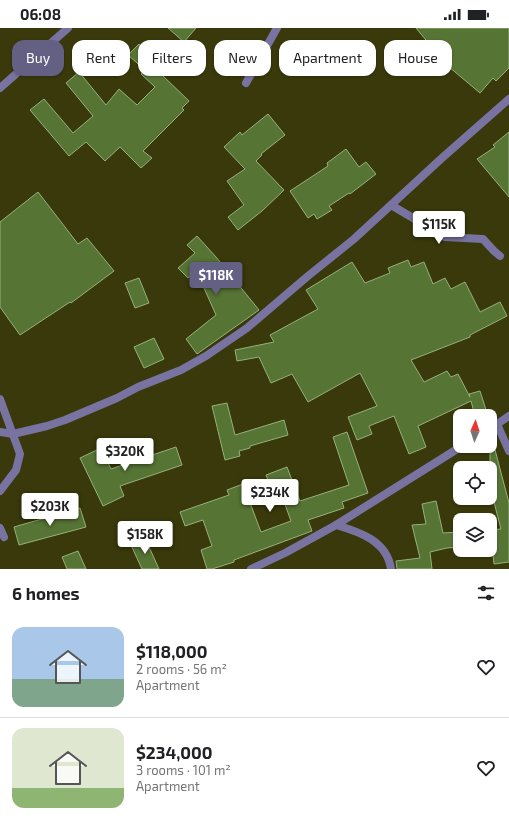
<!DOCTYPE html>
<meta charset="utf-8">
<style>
:root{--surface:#fff;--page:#f6f6f6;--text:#202124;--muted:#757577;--line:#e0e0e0;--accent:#646083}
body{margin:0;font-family:"Exo 2",sans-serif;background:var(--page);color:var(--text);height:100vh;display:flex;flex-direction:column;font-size:15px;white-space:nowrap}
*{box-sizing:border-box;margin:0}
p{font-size:13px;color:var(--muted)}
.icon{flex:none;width:22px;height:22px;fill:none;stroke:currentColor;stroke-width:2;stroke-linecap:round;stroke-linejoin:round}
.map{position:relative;height:541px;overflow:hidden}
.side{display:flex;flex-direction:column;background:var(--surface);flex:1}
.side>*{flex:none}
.hud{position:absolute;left:12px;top:12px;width:485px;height:36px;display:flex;gap:8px}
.needle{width:26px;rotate:3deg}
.fabs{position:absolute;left:453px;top:381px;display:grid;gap:8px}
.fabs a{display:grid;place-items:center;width:44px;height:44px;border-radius:8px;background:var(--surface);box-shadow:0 1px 3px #0004;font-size:20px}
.price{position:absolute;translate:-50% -34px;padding:0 9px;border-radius:4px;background:#fff;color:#222;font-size:13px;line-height:26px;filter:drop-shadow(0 1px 2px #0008)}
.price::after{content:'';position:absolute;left:50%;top:24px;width:12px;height:9px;margin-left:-6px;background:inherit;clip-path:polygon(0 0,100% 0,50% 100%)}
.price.active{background:var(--accent);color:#fff}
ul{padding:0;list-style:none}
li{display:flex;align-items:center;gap:12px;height:100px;padding:0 12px}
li+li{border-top:1px solid var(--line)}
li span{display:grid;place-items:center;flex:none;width:112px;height:80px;border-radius:12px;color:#555}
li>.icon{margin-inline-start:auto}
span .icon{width:48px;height:48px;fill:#fffc;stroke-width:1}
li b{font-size:17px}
h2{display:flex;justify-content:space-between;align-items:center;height:48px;padding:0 12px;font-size:17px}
.pill{padding:0 14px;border-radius:12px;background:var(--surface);box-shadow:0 1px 3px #0004;font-size:14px;line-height:36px}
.pill.active{background:var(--accent);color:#fff}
.status{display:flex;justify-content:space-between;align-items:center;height:28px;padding:0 20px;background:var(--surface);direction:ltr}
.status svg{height:11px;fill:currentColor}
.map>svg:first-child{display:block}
.building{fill:#567434;stroke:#97b17c}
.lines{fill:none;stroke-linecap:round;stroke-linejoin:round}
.minor{stroke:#7973a2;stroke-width:8}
</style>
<div class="status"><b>06:08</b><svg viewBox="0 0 49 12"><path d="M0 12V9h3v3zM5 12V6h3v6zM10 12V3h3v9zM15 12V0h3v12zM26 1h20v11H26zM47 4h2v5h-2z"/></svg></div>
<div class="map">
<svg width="509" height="541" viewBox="0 0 509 541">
<rect width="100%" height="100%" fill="#39390b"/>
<g class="building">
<polygon points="168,0 196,0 184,14"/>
<polygon points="416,0 509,0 509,40 496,53 493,50 480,65 442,33 436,38 423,23 430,17"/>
<polygon points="139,16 151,27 154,24 170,39 162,47 189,73 182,80 184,82 143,123 152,130 141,140 120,119 105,133 86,114 69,128 30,82 44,71 73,105 93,88 66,55 79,44 106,77 119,61 137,77 155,59 141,46 145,42 128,27"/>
<polygon points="268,86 285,107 261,126 262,127 256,133 284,162 262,183 238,202 228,189 244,177 227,153 245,141 224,119 240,104 242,107"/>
<polygon points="509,104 509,169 477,131 495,119 493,117"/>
<polygon points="346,121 359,139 366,134 376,146 350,166 349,165 329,178 332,182 317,191 314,186 308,190 290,163 328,138 327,135"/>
<polygon points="38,164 78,216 87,210 114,243 71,275 70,274 20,307 0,279 0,194"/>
<polygon points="197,208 216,229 259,282 197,326 186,311 216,287 196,242 188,250 178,240 195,225 187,217"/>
<polygon points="408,232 411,239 424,234 433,256 445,250 451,261 465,254 480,284 500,274 507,288 470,307 470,309 411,332 424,354 447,343 451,349 458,346 470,369 469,366 480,363 487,385 475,388 471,373 418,398 426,419 409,426 394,388 369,398 372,406 357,412 348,389 377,378 360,345 308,374 292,346 271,355 259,329 237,333 235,322 274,314 270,307 318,281 306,262 352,234 365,255 390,245 388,240"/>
<polygon points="139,250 149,275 135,280 125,255"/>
<polygon points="154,310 164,331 144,340 134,319"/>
<polygon points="227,375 235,407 284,392 288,407 250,418 250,420 239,423 240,428 225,432 212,378"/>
<polygon points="347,404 368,465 342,474 344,480 308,492 312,503 234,532 234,534 212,541 207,541 201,522 212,518 203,492 185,498 180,484 229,467 227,462 243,456 261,504 291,493 278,457 271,460 266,447 287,439 300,473 349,457 333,409"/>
<polygon points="494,418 509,475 509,534 494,536 492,516 490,517 490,502 501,501 490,459 490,419"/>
<polygon points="176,419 182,437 120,458 124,468 103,478 80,430 101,420 111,441"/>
<polygon points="436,473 443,505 460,504 460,519 447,520 430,524 432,541 397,541 396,533 420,530 412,497 426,496 422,476"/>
<polygon points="80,480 86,499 19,517 14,499"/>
<polygon points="145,510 159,541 142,541 131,517"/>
<polygon points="78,523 86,541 67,541 62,529"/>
</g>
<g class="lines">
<g class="minor">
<polyline points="246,55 277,0"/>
<polyline points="0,60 68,0"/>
<polyline points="391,177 445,209 483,211 494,223 500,228"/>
<polyline points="0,371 20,426 16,442 0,463"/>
<polyline points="497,396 509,423"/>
<polyline points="490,401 509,388"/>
<polyline points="0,404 13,406 47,398 65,392 117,370 138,359 181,342 206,328 247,300 308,248 354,211 442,130 509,71"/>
<path d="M336 497C360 504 387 513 391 541"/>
<polyline points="0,500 4,509"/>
<polyline points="251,541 285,525 336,497 462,418"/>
</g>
</g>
</svg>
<div class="fabs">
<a><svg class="needle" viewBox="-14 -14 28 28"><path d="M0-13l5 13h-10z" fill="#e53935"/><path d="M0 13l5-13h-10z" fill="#757577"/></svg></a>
<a><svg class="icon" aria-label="locate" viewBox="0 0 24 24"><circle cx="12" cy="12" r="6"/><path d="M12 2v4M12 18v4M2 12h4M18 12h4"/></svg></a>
<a><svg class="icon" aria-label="layers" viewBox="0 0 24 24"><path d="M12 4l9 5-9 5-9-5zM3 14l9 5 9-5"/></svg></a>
</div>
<b class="price" style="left:439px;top:217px">$115K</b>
<b class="price active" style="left:216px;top:268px">$118K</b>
<b class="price" style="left:125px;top:444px">$320K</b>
<b class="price" style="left:270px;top:485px">$234K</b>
<b class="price" style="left:50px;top:499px">$203K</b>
<b class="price" style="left:145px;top:527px">$158K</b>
<div class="hud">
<a class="pill active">Buy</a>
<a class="pill">Rent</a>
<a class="pill">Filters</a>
<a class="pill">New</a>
<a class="pill">Apartment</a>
<a class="pill">House</a>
</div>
</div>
<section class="side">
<h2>6 homes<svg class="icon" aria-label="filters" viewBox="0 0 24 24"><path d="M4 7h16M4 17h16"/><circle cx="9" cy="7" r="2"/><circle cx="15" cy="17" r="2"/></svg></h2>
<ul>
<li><span style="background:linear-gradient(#a9c7e8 65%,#7fa58c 0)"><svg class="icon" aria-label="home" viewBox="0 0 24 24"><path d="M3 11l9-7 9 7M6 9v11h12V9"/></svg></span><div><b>$118,000</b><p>2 rooms · 56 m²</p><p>Apartment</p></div><svg class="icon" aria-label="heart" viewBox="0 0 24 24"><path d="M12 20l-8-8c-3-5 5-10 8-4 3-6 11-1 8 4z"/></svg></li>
<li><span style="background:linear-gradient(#dfe7d0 75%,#8fb573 0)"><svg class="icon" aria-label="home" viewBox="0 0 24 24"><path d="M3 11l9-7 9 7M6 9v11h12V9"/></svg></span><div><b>$234,000</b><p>3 rooms · 101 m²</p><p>Apartment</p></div><svg class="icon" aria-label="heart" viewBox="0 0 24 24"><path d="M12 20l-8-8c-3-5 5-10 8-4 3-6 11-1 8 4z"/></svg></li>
</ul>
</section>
